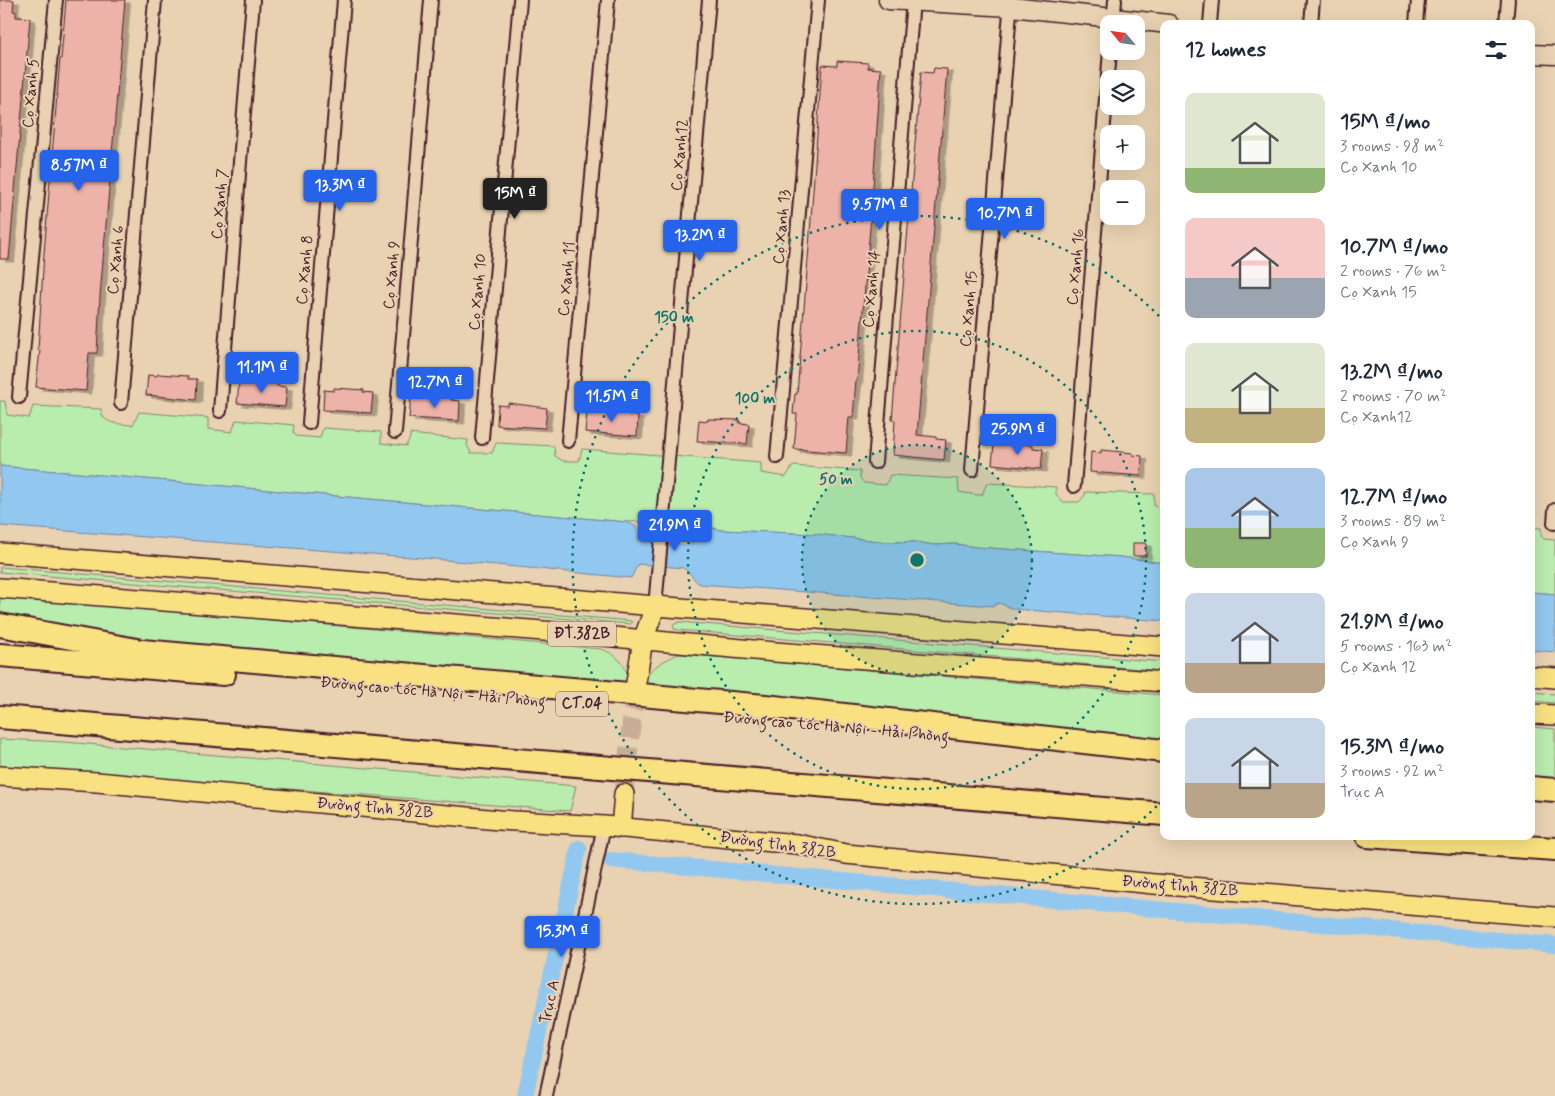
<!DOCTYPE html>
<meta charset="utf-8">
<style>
:root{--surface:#fff;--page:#f6f6f7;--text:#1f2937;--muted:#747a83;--accent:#2563eb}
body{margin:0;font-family:Mynerve,sans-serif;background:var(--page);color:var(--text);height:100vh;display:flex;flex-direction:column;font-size:19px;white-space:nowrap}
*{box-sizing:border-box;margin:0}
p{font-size:16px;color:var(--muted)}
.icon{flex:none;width:28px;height:28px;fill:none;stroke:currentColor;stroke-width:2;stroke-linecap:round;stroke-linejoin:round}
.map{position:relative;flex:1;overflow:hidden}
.side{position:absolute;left:1160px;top:20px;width:375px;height:820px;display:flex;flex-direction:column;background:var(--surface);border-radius:10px;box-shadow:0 5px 20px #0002}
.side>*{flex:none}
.needle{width:32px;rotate:299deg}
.buttons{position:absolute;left:1100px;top:15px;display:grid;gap:10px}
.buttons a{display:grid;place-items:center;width:45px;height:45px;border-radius:10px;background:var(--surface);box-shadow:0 5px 20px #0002;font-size:25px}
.price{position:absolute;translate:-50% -42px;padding:0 11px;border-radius:5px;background:var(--accent);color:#fff;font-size:16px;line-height:32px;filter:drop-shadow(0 1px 2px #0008)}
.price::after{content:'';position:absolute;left:50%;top:30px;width:15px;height:11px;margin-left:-8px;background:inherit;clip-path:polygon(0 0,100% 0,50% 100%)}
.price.active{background:#222;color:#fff}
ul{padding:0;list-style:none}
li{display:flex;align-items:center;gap:15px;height:125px;padding:0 25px}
li span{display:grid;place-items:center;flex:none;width:140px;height:100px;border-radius:10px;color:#555}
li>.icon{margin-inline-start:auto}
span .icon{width:60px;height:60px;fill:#fffc;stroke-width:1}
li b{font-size:21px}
h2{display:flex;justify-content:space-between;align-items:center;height:60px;padding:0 25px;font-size:21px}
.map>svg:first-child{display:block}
.green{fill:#b9edad;stroke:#82866c}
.water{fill:#92c8f0;stroke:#7584a1}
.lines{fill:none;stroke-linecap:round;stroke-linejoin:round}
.canal{stroke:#92c8f0;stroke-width:16}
.building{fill:#edb3a9;stroke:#4a1f2b;filter:url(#shadow)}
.primary-tunnel{stroke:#c8ae96;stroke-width:19;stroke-dasharray:19 9;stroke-linecap:butt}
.street-casing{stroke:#4a1f2b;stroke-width:16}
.secondary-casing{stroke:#4a1f2b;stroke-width:21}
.primary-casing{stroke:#4a1f2b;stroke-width:22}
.highway-casing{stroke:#4a1f2b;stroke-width:26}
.street{stroke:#e8d2b1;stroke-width:12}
.secondary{stroke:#e8d2b1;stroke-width:18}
.primary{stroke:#f9e181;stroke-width:19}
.highway{stroke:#f9e181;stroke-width:22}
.ring{fill:none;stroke:#0f766e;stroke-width:2.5;stroke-dasharray:2.5 5}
.labels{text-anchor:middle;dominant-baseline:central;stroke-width:4;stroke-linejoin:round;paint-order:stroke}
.shield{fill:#e8d2b1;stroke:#795553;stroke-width:1}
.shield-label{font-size:15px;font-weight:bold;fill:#4a1f2b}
.street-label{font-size:16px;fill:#4a1f2b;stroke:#e8d2b1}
.centre{fill:#0f766e;stroke:#e8d2b1;stroke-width:2.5}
.ring-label{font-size:15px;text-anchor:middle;font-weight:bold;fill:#0f766e;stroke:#e8d2b1;stroke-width:4;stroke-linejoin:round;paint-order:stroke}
</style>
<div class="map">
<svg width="1555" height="1096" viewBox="0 0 1555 1096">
<defs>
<filter id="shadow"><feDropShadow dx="5.5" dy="3" stdDeviation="0" flood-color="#0004"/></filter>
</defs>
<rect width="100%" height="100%" fill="#e8d2b1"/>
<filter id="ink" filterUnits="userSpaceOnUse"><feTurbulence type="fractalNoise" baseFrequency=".02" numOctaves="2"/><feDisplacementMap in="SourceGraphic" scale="10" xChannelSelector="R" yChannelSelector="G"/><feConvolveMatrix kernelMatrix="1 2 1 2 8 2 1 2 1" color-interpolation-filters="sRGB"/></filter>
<g filter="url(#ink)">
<g class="green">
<path d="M0 401H5L7 415 29 418 33 406 101 409C101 425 121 424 133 425L139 412 208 418V429L232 432 236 420 294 425 293 432 296 436 320 438 323 428 381 432V443L406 446 410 438V434L468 440 467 445 471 453H492L496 443 554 446 555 456 563 461H579L582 449 761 463V473L786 477 793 466 860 471V478L864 483 886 485 890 475 958 479 959 492 977 495H982L987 483 1056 487V494L1062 502H1079L1085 495V492L1154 494V506L1164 508V563L1121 557 975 547 955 544 934 545 916 542H888L816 534 721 530 702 525 649 521 627 522 0 466Z"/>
<polygon points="1531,527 1541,528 1541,536 1544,539 1555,540 1555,594 1531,592"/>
<polygon points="0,567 631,621 632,623 631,624 0,572"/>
<path d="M0 596 601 649C620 655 628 669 631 687L182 648 0 614Z"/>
<polygon points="679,622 1164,662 1164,671 678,630 674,629 673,625"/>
<path d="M679 654 1164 695V741L640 688C644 671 664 660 679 654Z"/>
<polygon points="1531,692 1555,694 1555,703 1531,701"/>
<polygon points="1531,727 1555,729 1555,780 1531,778"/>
<polygon points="0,739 64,742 576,786 570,811 264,787 210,784 0,767"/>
</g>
<g class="water">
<path d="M0 466 627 522 635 526 639 531V551L688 556 696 525 721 530 816 534 888 542H916L934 545 955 544 975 547 1121 557 1164 563V621L1014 609 999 603 993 606 700 584C692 579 691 572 683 568L638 564 631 578 424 558 0 526Z"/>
<polygon points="1531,592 1555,594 1555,652 1531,650"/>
</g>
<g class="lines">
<g class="canal">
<polyline points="617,547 710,554"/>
<polyline points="611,860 1555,945"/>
<polyline points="525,1096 579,848"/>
</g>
</g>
<g class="building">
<polygon points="0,0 14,0 13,11 16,12 16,17 30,18 9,259 0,259"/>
<polygon points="66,0 125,0 100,296 97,353 89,353 86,391 36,387 40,350 38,350 44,253 60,59 61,59"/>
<polygon points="837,61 868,63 868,68 881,69 871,216 857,380 856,380 853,417 849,417 846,453 794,449 797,414 793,414 795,394 797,394 809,247 822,65 837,66"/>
<polygon points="934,68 947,69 917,435 936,437 936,439 946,440 944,460 893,455 895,420 892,420 921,72 933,73"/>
<polygon points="158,374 188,376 188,379 197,379 196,400 146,395 148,375 157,376"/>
<polygon points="248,381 277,384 277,386 287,387 285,407 237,403 239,383 248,383"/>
<polygon points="334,388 364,390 363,392 373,393 371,413 323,410 324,390 334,391"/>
<polygon points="421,396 451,397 451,400 460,401 459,421 409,418 411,398 420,398"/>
<polygon points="508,403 547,408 545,428 497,425 498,405 508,406"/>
<polygon points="597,410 629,413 629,415 638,416 637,436 585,432 587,412 596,412"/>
<polygon points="708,419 740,420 739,423 749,424 747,444 697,441 699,420 708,421"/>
<polygon points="1004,443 1033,445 1033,448 1043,449 1041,469 992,464 994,444 1004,445"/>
<polygon points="1101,450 1133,453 1133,455 1142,456 1141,476 1090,472 1091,452 1101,453"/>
<rect x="1133" y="543" width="13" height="13"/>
</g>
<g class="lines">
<polyline class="primary-tunnel" points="624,794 635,688"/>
<g class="street-casing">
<g id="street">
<polyline points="1113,24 1115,0"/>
<polyline points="1210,24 1212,0"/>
<polyline points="1311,24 1313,0"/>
<polyline points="1416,24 1418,0"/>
<polyline points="1506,24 1508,0"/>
<polyline points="19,397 56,0"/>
<polyline points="121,403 155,0"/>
<polyline points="220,411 253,0"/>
<polyline points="309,423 344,0"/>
<polyline points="395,432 431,0"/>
<polyline points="482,438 520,0"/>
<polyline points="568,441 608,0"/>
<polyline points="777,457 818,0"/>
<polyline points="875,462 913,0"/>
<polyline points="972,470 1011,0"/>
<polyline points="1074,486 1110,51"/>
<polyline points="1554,523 1555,510"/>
<polyline points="655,607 709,0"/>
<polyline points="546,1096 604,826"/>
</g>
</g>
<g class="secondary-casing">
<g id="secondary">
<polyline points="888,0 1011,7 1169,24"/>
<polyline points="1531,54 1555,55"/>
</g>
</g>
<g class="primary-casing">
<g id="primary">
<path d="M0 553C388 583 776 617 1164 647"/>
<polyline points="0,588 581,634 775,652 1164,682"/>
<polyline points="1531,676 1555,678"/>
<polyline points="635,688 643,640 655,607"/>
<polyline points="1531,714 1555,715"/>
<polyline points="0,776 97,782 499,820 604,826 740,839 797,844 846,854 1154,884 1555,917"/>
<polyline points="621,828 624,794"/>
</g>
</g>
<g class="highway-casing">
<g id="highway">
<polyline points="0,625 142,651 765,706 1164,751"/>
<polyline points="0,655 224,674"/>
<polyline points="0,717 1164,814"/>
<polyline points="1531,788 1555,790"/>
<polyline points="1367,836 1555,849"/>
</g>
</g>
<use href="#street" class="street"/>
<use href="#secondary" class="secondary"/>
<use href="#primary" class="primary"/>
<use href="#highway" class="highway"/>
</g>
</g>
<circle cx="917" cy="560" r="115" fill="#0f766e" fill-opacity=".12"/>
<g class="ring">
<circle cx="917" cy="560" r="115"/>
<circle cx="917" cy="560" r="229"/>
<path d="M1162 801A344 344 0 1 1 1162 319"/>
</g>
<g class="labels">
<g class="shield">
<rect x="548" y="621.5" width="68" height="25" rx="4"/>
<rect x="556" y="691.5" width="52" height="25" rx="4"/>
</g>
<g class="shield-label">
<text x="582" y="634">ĐT.382B</text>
<text x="582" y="704">CT.04</text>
</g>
<g class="street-label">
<text transform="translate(31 93) rotate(-85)">Cọ Xanh 5</text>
<text transform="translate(680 155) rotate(-85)">Cọ Xanh12</text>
<text transform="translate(220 204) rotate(-85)">Cọ Xanh 7</text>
<text transform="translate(782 227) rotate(-85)">Cọ Xanh 13</text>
<text transform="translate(116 260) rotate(-85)">Cọ Xanh 6</text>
<text transform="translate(1076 267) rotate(-85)">Cọ Xanh 16</text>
<text transform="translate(305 270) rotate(-85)">Cọ Xanh 8</text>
<text transform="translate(392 275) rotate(-85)">Cọ Xanh 9</text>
<text transform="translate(567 279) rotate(-85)">Cọ Xanh 11</text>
<text transform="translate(872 289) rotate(-85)">Cọ Xanh 14</text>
<text transform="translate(478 292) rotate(-85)">Cọ Xanh 10</text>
<text transform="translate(969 309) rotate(-85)">Cọ Xanh 15</text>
<text transform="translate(433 692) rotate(5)">Đường cao tốc Hà Nội - Hải Phòng</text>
<text transform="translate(836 727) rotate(5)">Đường cao tốc Hà Nội - Hải Phòng</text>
<text transform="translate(375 808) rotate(5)">Đường tỉnh 382B</text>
<text transform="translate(778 845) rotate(8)">Đường tỉnh 382B</text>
<text transform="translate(1180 886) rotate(5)">Đường tỉnh 382B</text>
<text transform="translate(550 1002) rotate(-78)">Trục A</text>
</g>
</g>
<circle cx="917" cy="560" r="8" class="centre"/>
<g class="ring-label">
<text x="674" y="322">150 m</text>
<text x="755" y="403">100 m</text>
<text x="836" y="484">50 m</text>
</g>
</svg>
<div class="buttons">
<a><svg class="needle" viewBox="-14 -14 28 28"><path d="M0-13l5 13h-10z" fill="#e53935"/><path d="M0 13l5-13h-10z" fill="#747a83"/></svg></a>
<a><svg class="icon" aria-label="layers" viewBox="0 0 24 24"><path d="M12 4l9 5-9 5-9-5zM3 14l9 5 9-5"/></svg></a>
<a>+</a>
<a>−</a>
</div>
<b class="price" style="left:79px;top:192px">8.57M ₫</b>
<b class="price" style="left:340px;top:212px">13.3M ₫</b>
<b class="price active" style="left:515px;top:220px">15M ₫</b>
<b class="price" style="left:880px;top:231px">9.57M ₫</b>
<b class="price" style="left:1005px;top:240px">10.7M ₫</b>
<b class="price" style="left:700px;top:262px">13.2M ₫</b>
<b class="price" style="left:262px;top:394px">11.1M ₫</b>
<b class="price" style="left:435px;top:409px">12.7M ₫</b>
<b class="price" style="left:612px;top:423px">11.5M ₫</b>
<b class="price" style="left:1018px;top:456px">25.9M ₫</b>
<b class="price" style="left:675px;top:552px">21.9M ₫</b>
<b class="price" style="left:562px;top:958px">15.3M ₫</b>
<section class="side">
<h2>12 homes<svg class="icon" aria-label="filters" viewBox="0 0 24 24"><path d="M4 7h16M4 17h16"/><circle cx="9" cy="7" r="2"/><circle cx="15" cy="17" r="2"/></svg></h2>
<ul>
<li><span style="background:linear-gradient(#dfe7d0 75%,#8fb573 0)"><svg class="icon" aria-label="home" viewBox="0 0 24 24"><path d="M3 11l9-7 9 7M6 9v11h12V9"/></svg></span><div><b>15M ₫/mo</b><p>3 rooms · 98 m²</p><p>Cọ Xanh 10</p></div></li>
<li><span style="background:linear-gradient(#f6c9c9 60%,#9aa5b1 0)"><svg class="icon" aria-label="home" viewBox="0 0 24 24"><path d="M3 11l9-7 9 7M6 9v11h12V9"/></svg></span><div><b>10.7M ₫/mo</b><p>2 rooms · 76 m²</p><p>Cọ Xanh 15</p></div></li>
<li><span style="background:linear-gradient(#dfe7d0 65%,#c2b280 0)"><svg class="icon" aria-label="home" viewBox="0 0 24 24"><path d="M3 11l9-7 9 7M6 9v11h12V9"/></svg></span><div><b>13.2M ₫/mo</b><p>2 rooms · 70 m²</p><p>Cọ Xanh12</p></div></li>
<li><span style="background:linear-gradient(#a9c7e8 60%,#8fb573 0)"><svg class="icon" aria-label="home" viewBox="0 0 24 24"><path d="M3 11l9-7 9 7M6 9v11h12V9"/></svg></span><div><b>12.7M ₫/mo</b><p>3 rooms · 89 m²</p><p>Cọ Xanh 9</p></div></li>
<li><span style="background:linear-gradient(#c9d6e8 70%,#b9a48a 0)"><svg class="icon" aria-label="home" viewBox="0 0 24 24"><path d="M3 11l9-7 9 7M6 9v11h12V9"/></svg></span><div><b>21.9M ₫/mo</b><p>5 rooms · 163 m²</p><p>Cọ Xanh 12</p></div></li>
<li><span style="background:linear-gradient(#c9d6e8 65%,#b9a48a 0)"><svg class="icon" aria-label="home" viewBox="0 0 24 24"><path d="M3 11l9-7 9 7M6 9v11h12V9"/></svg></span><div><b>15.3M ₫/mo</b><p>3 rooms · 92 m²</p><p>Trục A</p></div></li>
</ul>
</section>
</div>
